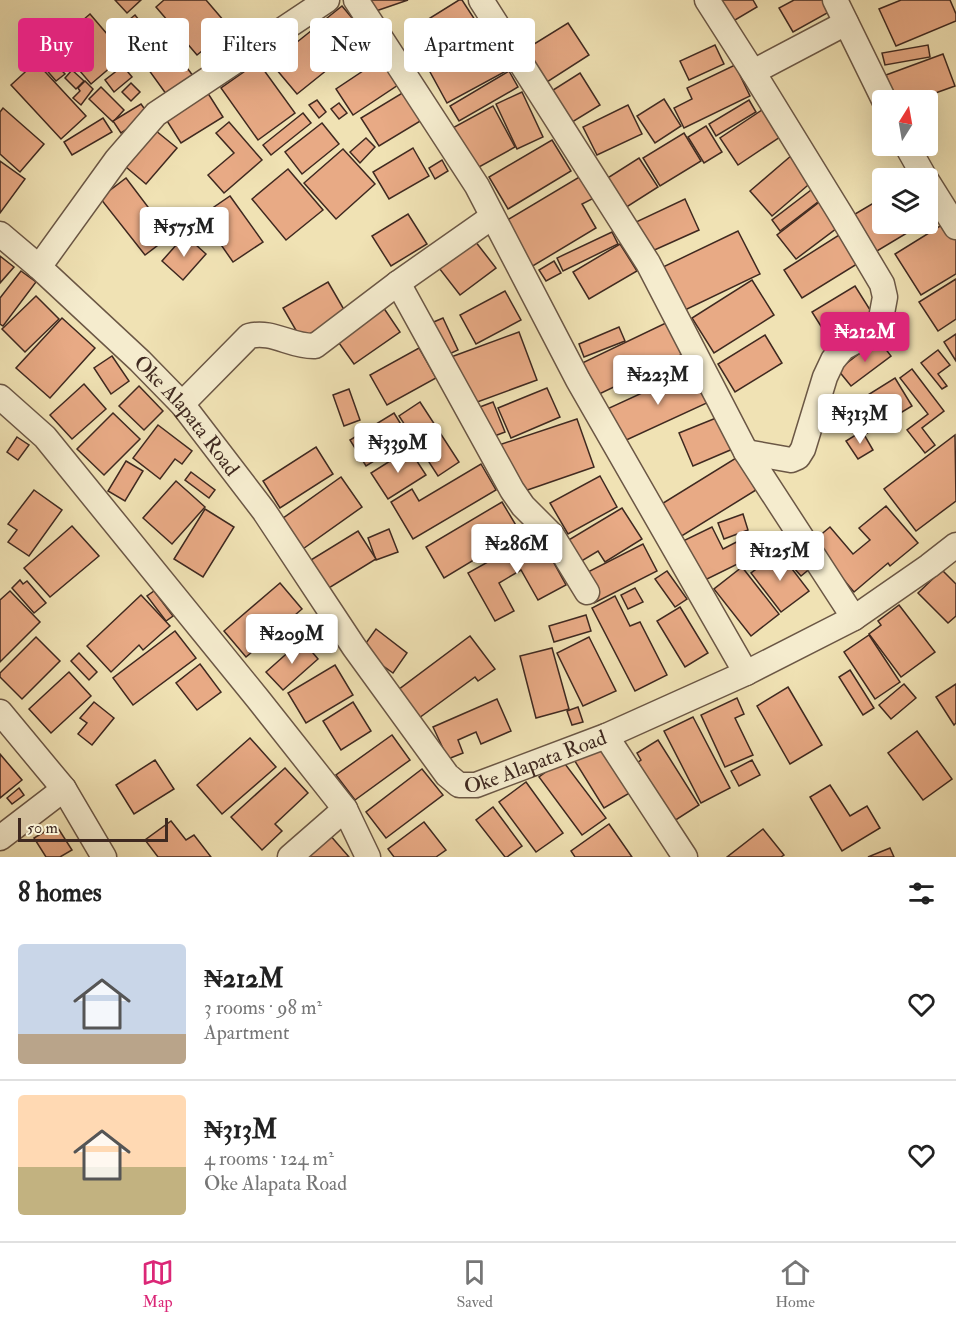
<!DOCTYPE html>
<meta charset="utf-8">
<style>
:root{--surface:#fff;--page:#f6f6f6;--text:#222;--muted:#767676;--line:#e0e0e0;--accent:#db2777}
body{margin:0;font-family:"IM FELL Double Pica",serif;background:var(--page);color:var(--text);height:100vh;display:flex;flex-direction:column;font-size:22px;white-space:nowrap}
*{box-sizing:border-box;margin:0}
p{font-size:20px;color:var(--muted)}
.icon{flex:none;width:33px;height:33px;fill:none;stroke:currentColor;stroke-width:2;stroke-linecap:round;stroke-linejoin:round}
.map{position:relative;height:857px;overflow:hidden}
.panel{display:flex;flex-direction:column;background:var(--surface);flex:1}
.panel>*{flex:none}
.guide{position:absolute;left:18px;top:18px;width:600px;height:54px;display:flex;gap:12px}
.needle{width:39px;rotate:11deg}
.fabs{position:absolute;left:872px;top:90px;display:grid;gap:12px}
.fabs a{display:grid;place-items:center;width:66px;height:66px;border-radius:6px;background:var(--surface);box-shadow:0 6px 24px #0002;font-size:30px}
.scale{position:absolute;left:18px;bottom:15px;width:150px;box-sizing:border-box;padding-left:6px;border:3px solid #3f2920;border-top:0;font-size:16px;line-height:21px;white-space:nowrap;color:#3f2920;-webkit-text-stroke:4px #f5ecce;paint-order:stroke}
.price{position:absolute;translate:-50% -51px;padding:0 14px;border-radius:6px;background:#fff;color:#222;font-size:20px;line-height:39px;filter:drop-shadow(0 2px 3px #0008)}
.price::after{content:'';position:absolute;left:50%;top:36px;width:18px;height:14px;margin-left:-9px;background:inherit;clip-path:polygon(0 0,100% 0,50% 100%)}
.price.selected{background:var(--accent);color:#fff}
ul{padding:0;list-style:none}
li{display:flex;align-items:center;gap:18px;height:150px;padding:0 18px}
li+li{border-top:2px solid var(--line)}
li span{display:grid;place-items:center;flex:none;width:168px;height:120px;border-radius:6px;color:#555}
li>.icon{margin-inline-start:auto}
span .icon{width:72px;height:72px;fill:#fffc;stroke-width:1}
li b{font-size:26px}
h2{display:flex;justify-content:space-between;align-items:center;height:72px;padding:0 18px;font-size:26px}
.chip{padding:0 21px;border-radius:6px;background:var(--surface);box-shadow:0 6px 24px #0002;font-size:21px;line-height:54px}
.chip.selected{background:var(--accent);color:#fff}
.tab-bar{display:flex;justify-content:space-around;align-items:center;height:84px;border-top:2px solid var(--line);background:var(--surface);font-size:16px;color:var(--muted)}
.tab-bar a{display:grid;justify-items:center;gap:3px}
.tab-bar .selected{color:var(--accent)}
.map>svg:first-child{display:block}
.building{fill:#e8aa85;stroke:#3f2920;stroke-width:1.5}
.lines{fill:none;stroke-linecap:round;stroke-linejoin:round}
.minor-casing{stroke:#6b5745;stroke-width:27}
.minor{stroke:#f5ecce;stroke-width:24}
.labels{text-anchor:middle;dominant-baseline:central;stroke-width:4.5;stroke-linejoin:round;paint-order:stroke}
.street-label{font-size:21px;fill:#3f2920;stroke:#f5ecce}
</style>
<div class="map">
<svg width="956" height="857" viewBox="0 0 956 857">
<rect width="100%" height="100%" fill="#f0e2b4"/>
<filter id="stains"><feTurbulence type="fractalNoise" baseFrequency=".00333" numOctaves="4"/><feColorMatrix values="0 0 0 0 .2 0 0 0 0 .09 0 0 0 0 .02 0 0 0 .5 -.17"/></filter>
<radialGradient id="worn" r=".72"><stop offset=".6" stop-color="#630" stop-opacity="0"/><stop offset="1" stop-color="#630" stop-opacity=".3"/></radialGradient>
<g class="building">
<polygon points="115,0 141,0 127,13"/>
<polygon points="164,0 206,0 230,28 197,55 156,7"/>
<polygon points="369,0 408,0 373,12"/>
<polygon points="459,0 462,0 477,23 429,53 414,28"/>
<polygon points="715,0 753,0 757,7 730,23"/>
<polygon points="794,0 823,0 829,12 793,32 779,8"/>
<polygon points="901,0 950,0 956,14 956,21 896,46 879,9"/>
<polygon points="342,6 368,37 297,94 271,63"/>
<polygon points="90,14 125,55 91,84 56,43"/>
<polygon points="135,15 150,34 125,54 110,35"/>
<polygon points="568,23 589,55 547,82 526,49"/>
<polygon points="164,36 196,80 169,98 138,55"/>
<polygon points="490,37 508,70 447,103 429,70"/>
<polygon points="715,45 724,64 689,80 680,61"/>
<polygon points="928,45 930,57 885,65 882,53"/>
<polygon points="943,54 955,86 916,100 896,100 886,75"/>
<polygon points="51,59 65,74 56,81 43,66"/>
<polygon points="381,59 398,85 353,115 336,89"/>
<polygon points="36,62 86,116 61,139 11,85"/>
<polygon points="258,62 295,113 258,140 221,88"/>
<polygon points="735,65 750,96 684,128 674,108 692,99 687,88"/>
<polygon points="123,66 132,77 114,92 105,80"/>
<polygon points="72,70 84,81 76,89 65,78"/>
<polygon points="509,71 518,87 459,121 450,106"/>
<polygon points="580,73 600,105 569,124 550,92"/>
<polygon points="85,81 93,89 81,105 73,98 80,91 78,88"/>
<polygon points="131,83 140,92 131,101 122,92"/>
<polygon points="101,87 124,110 113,122 89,99"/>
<polygon points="204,87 223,117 181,143 162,113"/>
<polygon points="404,92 422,120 379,146 361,118"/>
<polygon points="522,92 543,137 517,149 496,104"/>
<polygon points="664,99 681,126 655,143 637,116"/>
<polygon points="317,100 326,112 319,118 309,105"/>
<polygon points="749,100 756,112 716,136 709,124"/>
<polygon points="339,103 347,113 339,119 331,109"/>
<polygon points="141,104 149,115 121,133 113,121"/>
<polygon points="628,105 642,134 597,155 583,127"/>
<polygon points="493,106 515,147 470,172 447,131"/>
<polygon points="3,108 44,144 20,172 0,154 0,112"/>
<polygon points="762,110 780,137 738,165 720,138"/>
<polygon points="303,113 311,123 271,155 263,145"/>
<polygon points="103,118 112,132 72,155 64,142"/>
<polygon points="229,122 262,160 224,193 208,175 234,153 216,133"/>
<polygon points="322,123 339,144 302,174 285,152"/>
<polygon points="150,126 177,148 146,184 120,162"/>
<polygon points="706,126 722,152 704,163 688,137"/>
<polygon points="684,133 701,161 660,186 643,158"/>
<polygon points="366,138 375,147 360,163 350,152"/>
<polygon points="552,140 571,171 508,209 489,177"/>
<polygon points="413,148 429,176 389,199 373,172"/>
<polygon points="343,149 375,184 336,219 304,183"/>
<polygon points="792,155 814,180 772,216 750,191"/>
<polygon points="639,158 658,187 625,208 606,179"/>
<polygon points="442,160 448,171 435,179 429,168"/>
<polygon points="0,161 25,179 0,213"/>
<polygon points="288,169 323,210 286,240 252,199"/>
<polygon points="581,176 594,198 582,204 596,228 531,267 504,222"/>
<polygon points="126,178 170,236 145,255 100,198"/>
<polygon points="815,187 823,198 780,231 772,220"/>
<polygon points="230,196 263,242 233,262 201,216"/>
<polygon points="882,198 882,224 922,224 872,254 850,217"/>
<polygon points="685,199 699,230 650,252 636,222"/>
<polygon points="822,200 841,225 796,259 777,235"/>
<polygon points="408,214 427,244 391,266 372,236"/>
<polygon points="945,223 956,240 956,274 921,295 895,254"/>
<polygon points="738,231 760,274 685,310 663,267"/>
<polygon points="612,232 618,244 563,271 557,258"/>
<polygon points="185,235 206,254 183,280 162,261"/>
<polygon points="839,235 857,264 802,298 784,270"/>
<polygon points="475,241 496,268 460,295 439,268"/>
<polygon points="620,244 637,271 589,299 573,272"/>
<polygon points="0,256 14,267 0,283"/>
<polygon points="554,261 561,273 546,281 539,270"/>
<polygon points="21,271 36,282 3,326 0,324 0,298"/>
<polygon points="956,279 956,319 938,331 919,302"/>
<polygon points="752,280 774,315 714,353 692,318"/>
<polygon points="328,282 346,313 301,339 283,308"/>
<polygon points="855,286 872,313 829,339 812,312"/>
<polygon points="505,291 521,320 476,344 460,315"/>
<polygon points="36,296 59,319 25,352 2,329"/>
<polygon points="381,304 400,332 354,364 334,336"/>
<polygon points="62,318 95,348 50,398 16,368"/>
<polygon points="443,318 458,350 445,356 429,324"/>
<polygon points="670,321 685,353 593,397 578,365"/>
<polygon points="619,327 625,341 584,357 579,344"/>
<polygon points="519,332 537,380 469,405 451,357"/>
<polygon points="956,334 956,361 944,342"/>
<polygon points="765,335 782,363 735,392 718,364"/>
<polygon points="878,339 891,356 851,386 838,370"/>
<polygon points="419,348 436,378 387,405 370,375"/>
<polygon points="938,350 950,365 938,374 947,386 942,389 921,363"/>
<polygon points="112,356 129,381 111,394 94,368"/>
<polygon points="694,369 709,402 622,442 607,409"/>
<polygon points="912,369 944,411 922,428 935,445 925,453 907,430 928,414 900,378"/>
<polygon points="895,378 912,406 864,435 847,408"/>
<polygon points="84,384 106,409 72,439 50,415"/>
<polygon points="139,386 163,411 144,430 119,406"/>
<polygon points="547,388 560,417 511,438 498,408"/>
<polygon points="349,389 360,420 344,426 333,395"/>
<polygon points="420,402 459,462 438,476 399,416"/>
<polygon points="493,402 505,432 484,440 472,410"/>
<polygon points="113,413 140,439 104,475 77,449"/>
<polygon points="394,413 410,439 366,466 350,440"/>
<polygon points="721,416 735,448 693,466 679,433"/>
<polygon points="577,419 594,467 513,495 496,446"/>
<polygon points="158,425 192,451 182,464 175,459 160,479 133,458"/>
<polygon points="862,431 873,450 858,459 846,441"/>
<polygon points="955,435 956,501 916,531 884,489"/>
<polygon points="17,437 29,445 18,460 7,452"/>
<polygon points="316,447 333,474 280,508 263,481"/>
<polygon points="409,449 426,475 388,499 371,473"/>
<polygon points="736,458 756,490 680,537 660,505"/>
<polygon points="126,461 143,471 125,501 108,491"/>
<polygon points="481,464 496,490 413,539 391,502 412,489 419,501"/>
<polygon points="191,472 215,490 209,498 185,480"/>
<polygon points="600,476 617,507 568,534 550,503"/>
<polygon points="341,477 362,507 300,551 279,521"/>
<polygon points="176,481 205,507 172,544 143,518"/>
<polygon points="34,490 62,510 29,556 8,542 17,530 8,524"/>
<polygon points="502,502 520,532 444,578 426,547"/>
<polygon points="886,506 918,543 890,566 888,563 854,592 812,542 830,527 853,554 870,540 859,528"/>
<polygon points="622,508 642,539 605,562 598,551 575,565 562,544"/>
<polygon points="205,509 234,527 203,577 174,559"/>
<polygon points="743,514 748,530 724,539 718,523"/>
<polygon points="72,526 99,556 50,597 24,568"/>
<polygon points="712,527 723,549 752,534 762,552 703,581 683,541"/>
<polygon points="389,529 398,552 376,560 368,538"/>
<polygon points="358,531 376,559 324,591 306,563"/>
<polygon points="538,534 566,585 538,600 521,570 499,583 514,611 495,621 468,573"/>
<polygon points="791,543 812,567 801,576 780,552"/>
<polygon points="643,544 657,571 594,603 580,576"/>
<polygon points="779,552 809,591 781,612 751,573"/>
<polygon points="742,567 779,614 751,636 714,589"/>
<polygon points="942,570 956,584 956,616 948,623 918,593"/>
<polygon points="667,571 687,599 675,607 655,579"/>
<polygon points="20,580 23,584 27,581 46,603 34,613 12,588"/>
<polygon points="280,583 302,609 246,657 224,631"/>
<polygon points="635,588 643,602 628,609 621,595"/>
<polygon points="10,591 40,622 0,662 0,600"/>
<polygon points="154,591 173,616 166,621 147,596"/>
<polygon points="141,595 170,626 143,650 139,645 111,672 87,646"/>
<polygon points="615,596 630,626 640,622 667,675 635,691 592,608"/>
<polygon points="899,605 935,652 901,677 869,634 881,625 878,621"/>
<polygon points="680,607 708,653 685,667 657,621"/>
<polygon points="586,615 591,631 554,642 549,626"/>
<polygon points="376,629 407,653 393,673 361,650"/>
<polygon points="175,631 196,658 133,705 113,678"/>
<polygon points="869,635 900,682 875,699 844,652"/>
<polygon points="470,636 495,669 478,681 475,677 419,718 398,690"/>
<polygon points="36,637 60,661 22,699 0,677 0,673"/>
<polygon points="589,637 616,691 583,706 557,653"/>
<polygon points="302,640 318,659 283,690 266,672"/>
<polygon points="552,648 569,709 536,718 520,656"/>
<polygon points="79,653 97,672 89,680 71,661"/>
<polygon points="200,664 221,692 197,710 176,683"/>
<polygon points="335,665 353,695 306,723 288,693"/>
<polygon points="850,670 874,708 863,715 839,677"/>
<polygon points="69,672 91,696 51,733 29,709"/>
<polygon points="904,684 916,698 891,719 879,705"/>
<polygon points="956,684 956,723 954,725 936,697"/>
<polygon points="788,687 822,745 790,764 757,706"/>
<polygon points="737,698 744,714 735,718 753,755 725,767 701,715"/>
<polygon points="497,699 511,731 481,744 476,732 458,740 463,753 448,759 433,727"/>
<polygon points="94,702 114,718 92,745 78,734 87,723 80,718"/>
<polygon points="353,702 371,731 341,750 323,721"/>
<polygon points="578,707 583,722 572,725 567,711"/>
<polygon points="693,717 730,788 701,803 664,731"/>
<polygon points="917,731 952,779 923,800 888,753"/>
<polygon points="392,735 410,760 355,800 336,775"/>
<polygon points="250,738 276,767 222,814 197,785"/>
<polygon points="603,740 633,791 604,808 573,758"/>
<polygon points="658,740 699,805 671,823 634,765 641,760 637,753"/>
<polygon points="0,754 22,780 0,798"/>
<polygon points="155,760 174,789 134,814 116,785"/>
<polygon points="562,760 606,818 582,835 539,777"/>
<polygon points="752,760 760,775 739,786 731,771"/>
<polygon points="285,768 308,793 275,824 282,831 262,850 231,817"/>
<polygon points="422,769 443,795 386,838 366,812"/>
<polygon points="526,782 563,833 536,852 499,802"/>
<polygon points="830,785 850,816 867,806 880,828 842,851 810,797"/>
<polygon points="19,788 24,795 12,804 7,798"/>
<polygon points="493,807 522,846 507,857 505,857 476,820"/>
<polygon points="171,821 186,840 194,835 211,857 158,857 145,840"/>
<polygon points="424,822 446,850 436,857 394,857 388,849"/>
<polygon points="609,824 632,857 575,857 571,851"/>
<polygon points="56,825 72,850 60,857 46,857 34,838"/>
<polygon points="763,829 784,855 781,857 727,857"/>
<polygon points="329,834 349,857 303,857"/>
<polygon points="890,848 894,857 868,857"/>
</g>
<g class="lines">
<g class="minor-casing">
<g id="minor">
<polyline points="356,0 477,186 578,380 746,673"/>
<polyline points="481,0 648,263 746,452 854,618"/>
<polyline points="707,0 753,72 841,215 882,284 885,297 880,324 873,332 843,348 833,360 825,377 803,449 798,457 791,460 746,452"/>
<polyline points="835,0 884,100"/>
<polyline points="753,72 846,23"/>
<polyline points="907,146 925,178"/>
<polyline points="927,181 956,227"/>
<path id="s1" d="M0 234 39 267 140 361 182 404 264 511 354 647 447 775 459 785H476L606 736 746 673 854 618 929 566 956 545"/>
<polyline points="39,267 117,159 156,114 327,0"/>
<polyline points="398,283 512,490 523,506 552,535 587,592"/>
<polyline points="0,397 45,437 258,699 345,809 368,857"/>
<path d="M182 404 249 336C273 330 291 347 315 346L398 283 492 217"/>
<polyline points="0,712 64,789 104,857"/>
<polyline points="606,736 685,857"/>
<polyline points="0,838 64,789"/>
<polyline points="290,857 345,809"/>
</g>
</g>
<use href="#minor" class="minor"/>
</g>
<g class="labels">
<g class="street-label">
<text stroke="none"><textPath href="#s1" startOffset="261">Oke Alapata Road</textPath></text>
<text stroke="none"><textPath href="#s1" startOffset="801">Oke Alapata Road</textPath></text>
</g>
</g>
<rect width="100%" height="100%" filter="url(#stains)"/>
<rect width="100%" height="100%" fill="url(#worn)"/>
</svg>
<div class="fabs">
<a><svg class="needle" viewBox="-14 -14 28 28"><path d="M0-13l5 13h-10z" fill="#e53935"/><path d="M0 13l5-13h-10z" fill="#767676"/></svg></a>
<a><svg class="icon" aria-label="layers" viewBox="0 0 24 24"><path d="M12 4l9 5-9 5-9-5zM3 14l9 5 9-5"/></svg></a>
</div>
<div class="scale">50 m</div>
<b class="price" style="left:184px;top:258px">₦575M</b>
<b class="price selected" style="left:865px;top:363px">₦212M</b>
<b class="price" style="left:658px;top:406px">₦223M</b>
<b class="price" style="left:860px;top:445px">₦313M</b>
<b class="price" style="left:398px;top:474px">₦339M</b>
<b class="price" style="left:517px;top:575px">₦286M</b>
<b class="price" style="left:780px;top:582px">₦125M</b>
<b class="price" style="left:292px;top:665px">₦209M</b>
<div class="guide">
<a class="chip selected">Buy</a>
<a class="chip">Rent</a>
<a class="chip">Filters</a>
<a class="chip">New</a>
<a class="chip">Apartment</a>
</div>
</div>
<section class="panel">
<h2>8 homes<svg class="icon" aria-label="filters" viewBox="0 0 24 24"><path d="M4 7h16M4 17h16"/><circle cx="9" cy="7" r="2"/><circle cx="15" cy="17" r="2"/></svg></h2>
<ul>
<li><span style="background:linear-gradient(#c9d6e8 75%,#b9a48a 0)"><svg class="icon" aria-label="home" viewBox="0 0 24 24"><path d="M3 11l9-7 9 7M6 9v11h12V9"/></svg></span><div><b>₦212M</b><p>3 rooms · 98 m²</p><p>Apartment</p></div><svg class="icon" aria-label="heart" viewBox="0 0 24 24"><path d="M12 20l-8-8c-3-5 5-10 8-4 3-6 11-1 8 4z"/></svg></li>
<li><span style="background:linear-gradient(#ffd9b3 60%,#c2b280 0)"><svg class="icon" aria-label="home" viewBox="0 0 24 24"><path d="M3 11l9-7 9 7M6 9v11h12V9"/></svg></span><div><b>₦313M</b><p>4 rooms · 124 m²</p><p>Oke Alapata Road</p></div><svg class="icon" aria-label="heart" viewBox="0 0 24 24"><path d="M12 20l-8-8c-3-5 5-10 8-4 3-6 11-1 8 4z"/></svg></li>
</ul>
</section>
<nav class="tab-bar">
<a class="selected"><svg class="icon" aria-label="map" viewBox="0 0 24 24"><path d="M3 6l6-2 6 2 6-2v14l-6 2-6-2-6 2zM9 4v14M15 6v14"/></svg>Map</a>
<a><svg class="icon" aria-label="saved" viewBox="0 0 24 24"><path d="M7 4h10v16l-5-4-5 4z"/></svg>Saved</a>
<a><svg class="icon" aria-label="home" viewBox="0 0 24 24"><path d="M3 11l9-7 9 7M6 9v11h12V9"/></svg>Home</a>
</nav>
